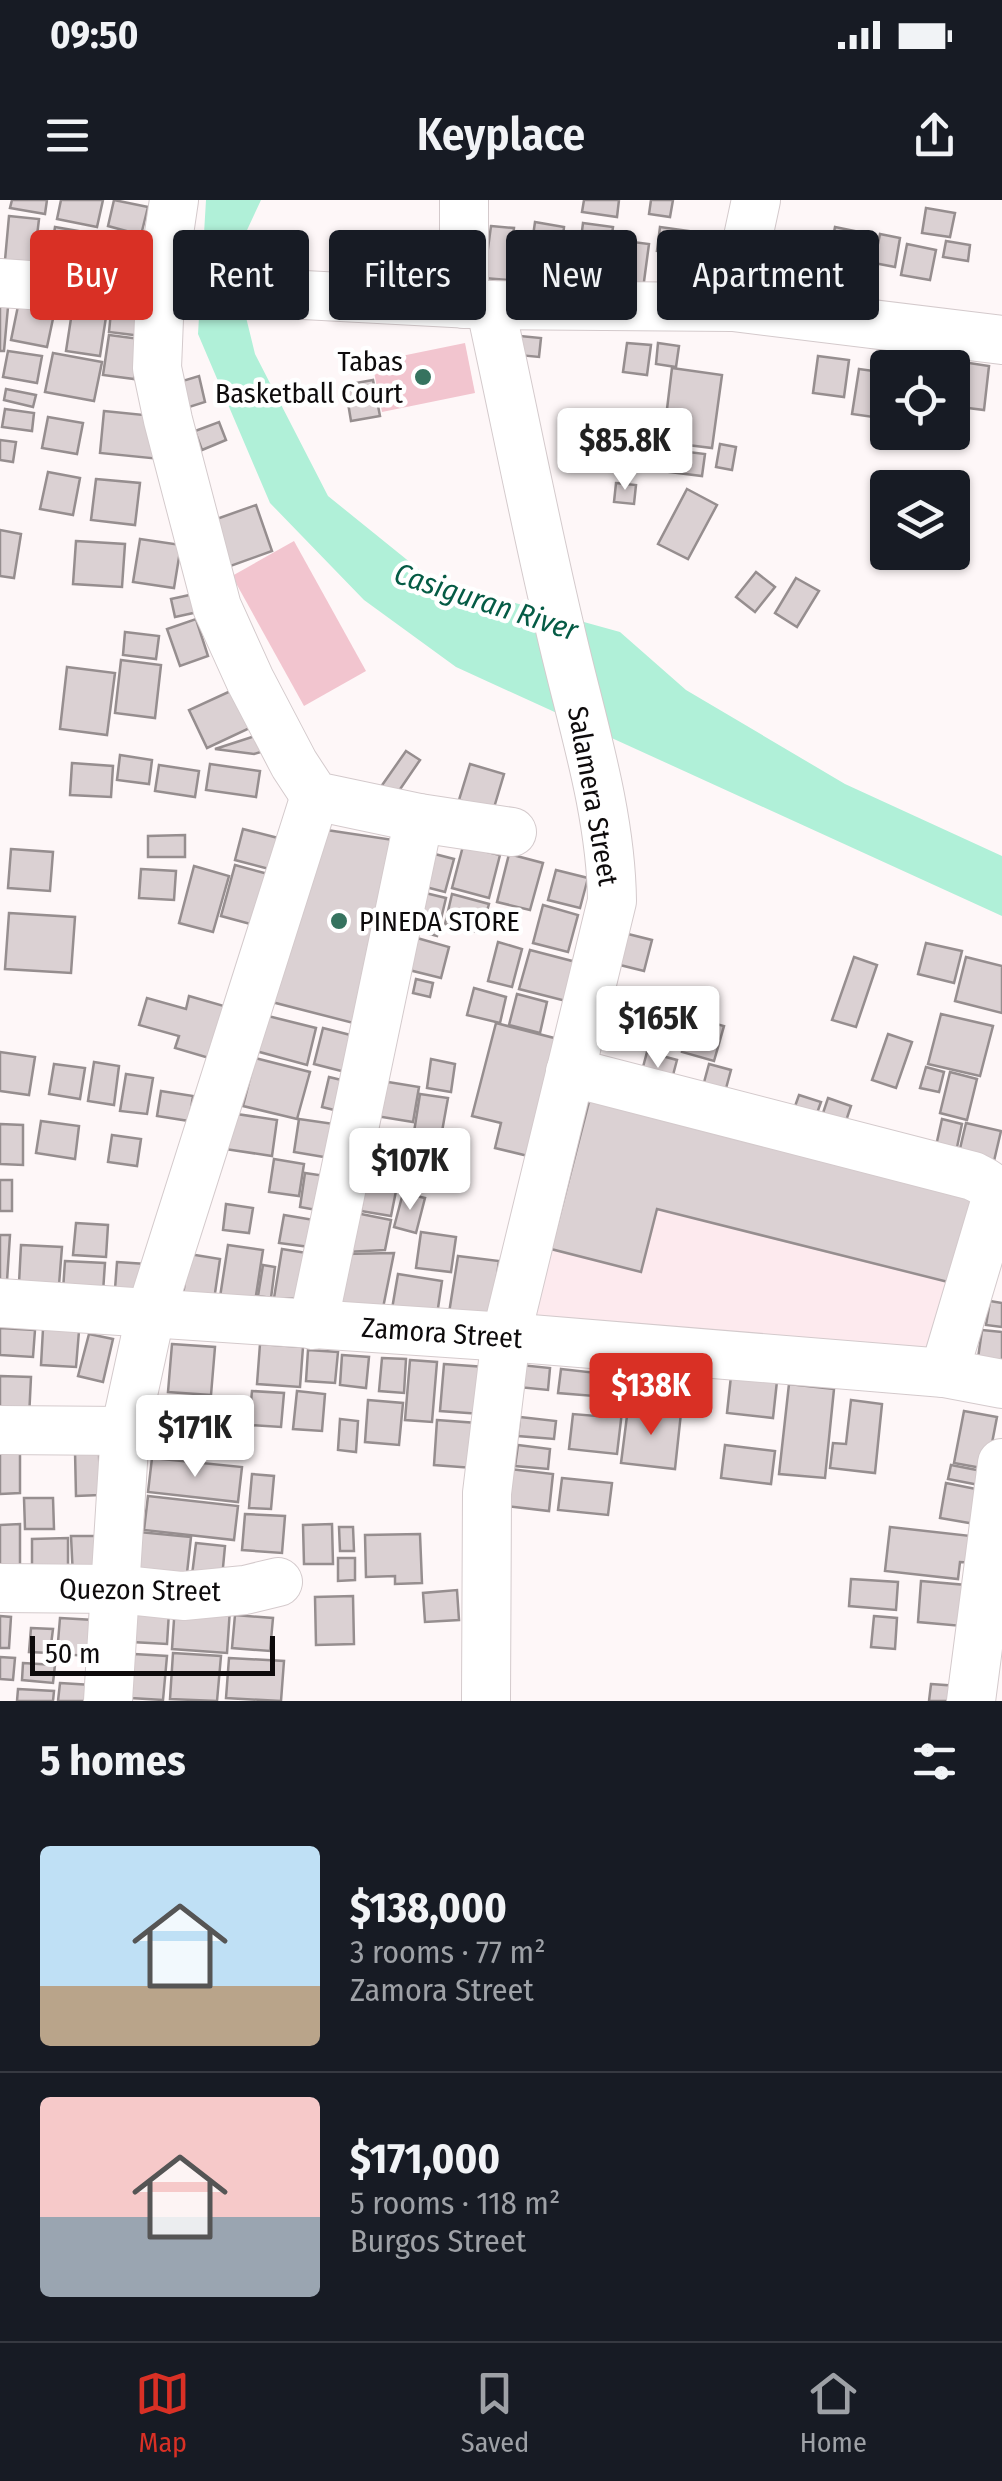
<!DOCTYPE html>
<meta charset="utf-8">
<style>
:root{--surface:#171b24;--page:#242831;--text:#f1f3f6;--muted:#9ea1a6;--line:#363941;--accent:#d93025}
body{margin:0;font-family:"Fira Sans Condensed",sans-serif;background:var(--page);color:var(--text);height:100vh;display:flex;flex-direction:column;font-size:38px;white-space:nowrap}
*{box-sizing:border-box;margin:0}
p{font-size:32px;color:var(--muted)}
.icon{flex:none;width:55px;height:55px;fill:none;stroke:currentColor;stroke-width:2;stroke-linecap:round;stroke-linejoin:round}
.map{position:relative;height:1501px;overflow:hidden}
.drawer{display:flex;flex-direction:column;background:var(--surface);flex:1}
.drawer>*{flex:none}
.hud{position:absolute;left:30px;top:30px;width:942px;height:90px;display:flex;gap:20px}
.controls{position:absolute;left:870px;top:150px;display:grid;gap:20px}
.controls a{display:grid;place-items:center;width:100px;height:100px;border-radius:10px;background:var(--surface);box-shadow:0 2px 8px #0004;font-size:50px}
.scale{position:absolute;left:30px;bottom:25px;width:245px;box-sizing:border-box;padding-left:10px;border:5px solid #0e0b0c;border-top:0;font-size:28px;line-height:35px;white-space:nowrap;color:#0e0b0c;-webkit-text-stroke:8px #fff;paint-order:stroke}
.price{position:absolute;translate:-50% -85px;padding:0 22px;border-radius:10px;background:#fff;color:#222;font-size:32px;line-height:65px;filter:drop-shadow(0 2px 5px #0008)}
.price::after{content:'';position:absolute;left:50%;top:60px;width:30px;height:22px;margin-left:-15px;background:inherit;clip-path:polygon(0 0,100% 0,50% 100%)}
.price.active{background:var(--accent);color:#fff}
ul{padding:0;list-style:none}
li{display:flex;align-items:center;gap:30px;height:250px;padding:0 40px}
li+li{border-top:2px solid var(--line)}
li span{display:grid;place-items:center;flex:none;width:280px;height:200px;border-radius:10px;color:#555}
li>.icon{margin-inline-start:auto}
span .icon{width:120px;height:120px;fill:#fffc;stroke-width:1}
li b{font-size:42px}
h2{display:flex;justify-content:space-between;align-items:center;height:120px;padding:0 40px;font-size:42px}
.pill{padding:0 35px;border-radius:10px;background:var(--surface);box-shadow:0 2px 8px #0004;font-size:35px;line-height:90px}
.pill.active{background:var(--accent);color:#fff}
.status{display:flex;justify-content:space-between;align-items:center;height:70px;padding:0 50px;background:var(--surface);direction:ltr}
.status svg{height:28px;fill:currentColor}
header{display:flex;justify-content:space-between;align-items:center;height:130px;padding:0 40px;background:var(--surface);font-size:45px;font-weight:600}
.tabs{display:flex;justify-content:space-around;align-items:center;height:140px;border-top:2px solid var(--line);background:var(--surface);font-size:28px;color:var(--muted)}
.tabs a{display:grid;justify-items:center;gap:5px}
.tabs .active{color:var(--accent)}
.map>svg:first-child{display:block}
.built{fill:#fdeaee}
.green{fill:#f2c5cf}
.water{fill:#b0f0d8}
.building{fill:#dbd1d3;stroke:#968e8f;stroke-width:2.5}
.lines{fill:none;stroke-linecap:round;stroke-linejoin:round}
.minor-casing{stroke:#d4cacc;stroke-width:50}
.minor{stroke:#fff;stroke-width:48}
.poi-dot{fill:#36735f;stroke:#fff;stroke-width:4}
.labels{text-anchor:middle;dominant-baseline:central;stroke-width:9;stroke-linejoin:round;paint-order:stroke}
.poi-label{font-size:28px;fill:#0e0b0c;stroke:#fff;text-anchor:end}
.street-label{font-size:28px;fill:#0e0b0c;stroke:#fff}
.water-label{font-size:30px;font-style:italic;fill:#055b45;stroke:#fff}
</style>
<div class="status"><b>09:50</b><svg viewBox="0 0 49 12"><path d="M0 12V9h3v3zM5 12V6h3v6zM10 12V3h3v9zM15 12V0h3v12zM26 1h20v11H26zM47 4h2v5h-2z"/></svg></div>
<header><svg class="icon" aria-label="menu" viewBox="0 0 24 24"><path d="M4 6h16M4 12h16M4 18h16"/></svg>Keyplace<svg class="icon" aria-label="share" viewBox="0 0 24 24"><path d="M12 15V3M7 8l5-5 5 5M5 13v7h14v-7"/></svg></header>
<div class="map">
<svg width="1002" height="1501" viewBox="0 0 1002 1501">
<rect width="100%" height="100%" fill="#fef7f8"/>
<polygon class="built" points="586,862 1002,969 969,1158 527,1116"/>
<g class="green">
<polygon points="465,143 475,193 382,212 372,162"/>
<polygon points="294,341 366,471 304,506 232,376"/>
</g>
<polygon class="water" points="206,0 261,0 241,43 235,72 255,154 328,296 432,380 620,432 686,490 845,584 1002,656 1002,716 456,467 364,400 270,303 198,134"/>
<g class="building">
<polygon points="12,0 47,0 45,14 10,8"/>
<polygon points="61,0 103,0 97,27 57,19"/>
<polygon points="114,0 148,7 141,35 108,26"/>
<polygon points="584,0 619,0 617,17 582,12"/>
<polygon points="651,0 673,0 670,17 649,14"/>
<polygon points="926,8 955,13 950,37 922,33"/>
<polygon points="9,16 39,19 34,62 5,60"/>
<polygon points="535,22 564,27 561,53 572,55 567,89 541,85 545,58 530,57"/>
<polygon points="583,23 613,27 605,83 576,79"/>
<polygon points="491,26 514,28 508,80 484,78"/>
<polygon points="55,27 96,34 91,65 50,59"/>
<polygon points="660,27 696,32 693,56 657,51"/>
<polygon points="835,27 874,35 861,105 821,98"/>
<polygon points="880,34 900,38 895,67 874,63"/>
<polygon points="801,35 824,39 817,72 794,68"/>
<polygon points="617,40 649,44 643,89 611,85"/>
<polygon points="946,41 970,45 968,61 943,57"/>
<polygon points="701,43 732,46 726,95 694,90"/>
<polygon points="907,44 936,50 930,80 901,75"/>
<polygon points="766,56 789,60 784,89 761,84"/>
<polygon points="669,61 693,65 689,92 666,89"/>
<polygon points="0,106 8,107 4,151 0,151"/>
<polygon points="18,106 54,114 47,147 11,140"/>
<polygon points="72,112 106,117 100,156 66,151"/>
<polygon points="111,112 145,116 142,136 109,132"/>
<polygon points="109,135 140,139 134,179 103,175"/>
<polygon points="520,136 541,138 539,157 518,155"/>
<polygon points="627,143 651,145 647,175 623,172"/>
<polygon points="658,143 679,146 676,167 656,164"/>
<polygon points="8,151 42,156 37,183 3,177"/>
<polygon points="53,153 102,162 94,201 45,192"/>
<polygon points="818,156 849,160 844,197 813,193"/>
<polygon points="956,161 989,166 984,210 952,206"/>
<polygon points="672,168 722,175 712,248 663,242"/>
<polygon points="859,169 888,173 888,219 852,214"/>
<polygon points="199,176 205,202 186,208 179,182"/>
<polygon points="373,180 380,216 351,221 345,185"/>
<polygon points="6,189 36,195 33,207 4,200"/>
<polygon points="5,209 34,213 32,231 2,227"/>
<polygon points="104,211 164,217 160,259 100,253"/>
<polygon points="48,217 83,223 77,254 42,248"/>
<polygon points="219,222 226,240 202,250 195,231"/>
<polygon points="597,222 625,225 622,248 594,245"/>
<polygon points="0,240 16,242 13,262 0,260"/>
<polygon points="720,244 736,247 732,270 716,267"/>
<polygon points="664,249 705,254 702,276 661,271"/>
<polygon points="48,272 80,278 73,315 40,309"/>
<polygon points="96,279 140,283 135,325 91,320"/>
<polygon points="616,283 636,285 634,304 614,302"/>
<polygon points="687,289 717,305 688,359 658,344"/>
<polygon points="256,305 272,351 225,368 208,322"/>
<polygon points="0,330 21,334 14,378 0,376"/>
<polygon points="140,339 181,345 174,388 133,382"/>
<polygon points="76,341 125,344 122,387 73,384"/>
<polygon points="756,372 775,387 755,412 736,397"/>
<polygon points="796,378 819,391 797,427 775,413"/>
<polygon points="194,394 198,412 175,417 171,399"/>
<polygon points="196,419 208,456 180,466 167,429"/>
<polygon points="125,432 159,436 156,459 123,455"/>
<polygon points="121,460 161,465 155,518 115,513"/>
<polygon points="67,467 115,473 107,535 60,529"/>
<polygon points="235,489 252,527 207,548 189,510"/>
<polygon points="255,536 264,551 254,554 215,549"/>
<polygon points="406,551 420,560 392,601 378,591"/>
<polygon points="120,555 152,560 149,584 117,580"/>
<polygon points="72,563 113,566 111,597 70,595"/>
<polygon points="210,564 260,571 256,597 206,590"/>
<polygon points="470,564 504,574 493,611 459,600"/>
<polygon points="159,565 199,571 195,597 155,591"/>
<polygon points="243,629 278,638 269,669 235,660"/>
<polygon points="320,629 400,641 369,827 268,801"/>
<polygon points="185,635 185,657 148,657 148,636"/>
<polygon points="463,646 500,655 489,698 452,688"/>
<polygon points="11,649 53,652 50,691 8,688"/>
<polygon points="423,651 454,659 445,692 414,684"/>
<polygon points="509,654 543,663 530,710 497,702"/>
<polygon points="235,665 268,674 254,725 221,716"/>
<polygon points="194,666 229,676 213,732 179,723"/>
<polygon points="141,669 176,671 174,700 139,698"/>
<polygon points="556,670 588,678 580,708 548,700"/>
<polygon points="417,691 446,698 437,736 407,728"/>
<polygon points="452,694 489,704 481,733 445,724"/>
<polygon points="543,705 578,715 568,752 533,743"/>
<polygon points="9,713 75,717 71,773 5,769"/>
<polygon points="624,733 652,740 644,771 616,764"/>
<polygon points="417,738 449,747 441,778 409,770"/>
<polygon points="498,742 522,749 512,787 488,781"/>
<polygon points="926,743 962,751 954,783 918,774"/>
<polygon points="530,750 576,762 566,801 519,789"/>
<polygon points="854,757 877,765 856,827 832,820"/>
<polygon points="966,757 1002,766 1002,813 955,801"/>
<polygon points="416,779 433,783 430,797 413,793"/>
<polygon points="474,788 506,797 500,823 467,815"/>
<polygon points="517,794 547,802 540,833 509,825"/>
<polygon points="189,796 224,806 209,858 175,848 179,836 139,825 147,798 186,809"/>
<polygon points="941,814 993,826 980,876 928,864"/>
<polygon points="264,815 316,828 307,865 256,851"/>
<polygon points="691,817 724,826 714,861 682,852"/>
<polygon points="496,823 558,839 528,956 495,948 501,923 472,916"/>
<polygon points="323,828 370,840 361,876 314,864"/>
<polygon points="888,834 912,842 896,888 872,880"/>
<polygon points="0,852 35,857 29,895 0,891"/>
<polygon points="647,852 677,860 669,890 639,882"/>
<polygon points="255,858 310,872 297,919 243,906"/>
<polygon points="431,859 455,864 451,892 427,888"/>
<polygon points="94,862 119,866 114,905 88,901"/>
<polygon points="54,864 85,868 80,899 49,894"/>
<polygon points="709,864 731,870 725,892 703,886"/>
<polygon points="926,867 944,872 939,892 920,888"/>
<polygon points="950,872 977,879 967,920 940,913"/>
<polygon points="126,874 153,878 147,914 120,911"/>
<polygon points="329,877 362,885 355,915 322,907"/>
<polygon points="382,881 419,887 413,922 376,916"/>
<polygon points="161,891 193,896 189,921 157,916"/>
<polygon points="420,894 448,898 441,937 414,932"/>
<polygon points="799,895 821,902 816,916 794,909"/>
<polygon points="590,898 979,995 956,1084 657,1009 641,1072 551,1049"/>
<polygon points="828,898 851,906 845,924 822,916"/>
<polygon points="230,913 277,920 272,956 225,949"/>
<polygon points="299,919 341,925 336,959 294,952"/>
<polygon points="942,919 962,924 956,952 936,946"/>
<polygon points="41,921 79,926 75,959 36,953"/>
<polygon points="966,923 1001,931 994,961 959,953"/>
<polygon points="0,924 23,925 23,965 0,964"/>
<polygon points="112,935 141,939 137,966 108,962"/>
<polygon points="372,942 408,948 402,987 366,982"/>
<polygon points="274,959 304,964 299,996 269,992"/>
<polygon points="305,973 339,978 333,1013 300,1007"/>
<rect x="0" y="980" width="12" height="31"/>
<polygon points="365,986 396,991 391,1016 361,1011"/>
<polygon points="403,993 425,998 416,1033 394,1027"/>
<polygon points="226,1004 253,1008 249,1033 223,1030"/>
<polygon points="356,1013 391,1020 385,1050 345,1052"/>
<polygon points="284,1015 314,1020 310,1047 279,1043"/>
<polygon points="76,1023 108,1025 106,1057 73,1055"/>
<polygon points="421,1032 456,1037 451,1072 416,1068"/>
<polygon points="0,1035 10,1035 7,1081 0,1081"/>
<polygon points="21,1045 62,1047 59,1085 19,1083"/>
<polygon points="228,1045 263,1050 255,1102 220,1097"/>
<polygon points="282,1049 319,1055 307,1099 274,1098"/>
<polygon points="394,1053 383,1108 330,1105 343,1054"/>
<polygon points="189,1054 220,1059 214,1100 183,1095"/>
<polygon points="458,1056 499,1061 491,1119 449,1113"/>
<polygon points="65,1061 105,1063 103,1092 63,1090"/>
<polygon points="117,1062 146,1064 145,1091 115,1089"/>
<polygon points="263,1065 275,1067 271,1098 258,1096"/>
<polygon points="398,1074 442,1081 437,1115 392,1109"/>
<polygon points="990,1101 1002,1103 1002,1127 986,1125"/>
<polygon points="0,1128 35,1130 33,1157 0,1155"/>
<polygon points="43,1129 79,1131 76,1167 41,1165"/>
<polygon points="982,1130 1002,1132 1002,1169 977,1165"/>
<polygon points="89,1134 113,1139 103,1182 78,1176"/>
<polygon points="172,1144 215,1147 211,1195 168,1192"/>
<polygon points="260,1144 303,1147 300,1187 257,1184"/>
<polygon points="308,1150 338,1152 335,1183 306,1181"/>
<polygon points="342,1155 369,1157 366,1188 340,1185"/>
<polygon points="382,1158 406,1159 404,1193 379,1191"/>
<polygon points="410,1160 437,1162 432,1222 405,1220"/>
<polygon points="444,1164 485,1167 481,1214 440,1211"/>
<polygon points="511,1164 550,1168 548,1190 508,1186"/>
<polygon points="609,1165 630,1167 627,1185 607,1182"/>
<polygon points="561,1169 597,1173 594,1196 558,1193"/>
<polygon points="0,1176 31,1177 29,1218 0,1216"/>
<polygon points="731,1176 777,1181 773,1218 727,1213"/>
<polygon points="599,1184 625,1186 617,1254 569,1249 573,1214 596,1216"/>
<polygon points="789,1184 834,1189 825,1278 779,1274"/>
<polygon points="252,1191 284,1193 281,1227 249,1225"/>
<polygon points="297,1191 325,1194 322,1231 293,1229"/>
<polygon points="368,1200 403,1203 399,1245 365,1242"/>
<polygon points="851,1200 882,1204 875,1273 830,1268 833,1243 846,1244"/>
<polygon points="628,1208 681,1213 675,1269 621,1263"/>
<polygon points="964,1211 997,1217 987,1269 954,1263"/>
<polygon points="520,1217 556,1221 554,1239 518,1236"/>
<polygon points="158,1219 189,1221 186,1249 156,1247"/>
<polygon points="340,1219 358,1221 356,1252 338,1250"/>
<polygon points="437,1220 477,1223 473,1268 434,1265"/>
<polygon points="518,1245 550,1249 548,1269 515,1266"/>
<polygon points="725,1245 775,1251 771,1284 721,1278"/>
<polygon points="20,1251 20,1293 0,1294 0,1252"/>
<polygon points="75,1251 99,1251 100,1295 76,1296"/>
<polygon points="152,1258 242,1267 238,1302 148,1292"/>
<polygon points="951,1265 982,1271 979,1285 948,1279"/>
<polygon points="510,1269 553,1274 549,1311 506,1306"/>
<polygon points="252,1274 274,1276 271,1309 249,1308"/>
<polygon points="562,1278 612,1283 608,1315 558,1310"/>
<polygon points="946,1283 981,1290 975,1324 940,1318"/>
<polygon points="148,1296 238,1306 234,1340 144,1330"/>
<polygon points="24,1298 53,1298 54,1329 25,1329"/>
<polygon points="245,1314 285,1316 282,1353 242,1350"/>
<polygon points="20,1324 20,1369 0,1370 0,1325"/>
<polygon points="332,1324 333,1364 304,1364 303,1325"/>
<polygon points="339,1327 353,1327 354,1351 340,1351"/>
<polygon points="890,1327 980,1337 978,1363 960,1362 958,1379 885,1371"/>
<polygon points="139,1332 191,1337 185,1391 133,1386"/>
<polygon points="420,1334 422,1383 395,1384 395,1376 366,1377 365,1335"/>
<polygon points="71,1336 101,1336 101,1376 73,1377"/>
<polygon points="68,1338 68,1372 32,1373 32,1339"/>
<polygon points="196,1343 225,1346 222,1378 192,1375"/>
<polygon points="338,1358 355,1358 355,1380 338,1381"/>
<polygon points="851,1379 898,1382 896,1410 849,1406"/>
<polygon points="921,1381 966,1385 962,1426 918,1422"/>
<polygon points="457,1390 459,1420 425,1422 423,1393"/>
<polygon points="353,1396 354,1444 316,1445 315,1397"/>
<polygon points="175,1405 230,1409 227,1453 172,1449"/>
<polygon points="135,1410 169,1412 167,1444 132,1442"/>
<polygon points="235,1415 273,1418 270,1451 232,1448"/>
<polygon points="0,1416 11,1417 9,1448 0,1448"/>
<polygon points="874,1416 897,1418 895,1449 871,1447"/>
<polygon points="60,1418 94,1420 91,1456 57,1454"/>
<polygon points="31,1428 53,1429 50,1453 29,1452"/>
<polygon points="173,1453 221,1456 217,1501 170,1499"/>
<polygon points="134,1454 167,1456 163,1500 131,1498"/>
<polygon points="0,1457 15,1458 13,1480 0,1479"/>
<polygon points="229,1458 284,1461 281,1501 226,1498"/>
<polygon points="23,1463 55,1465 53,1483 22,1480"/>
<polygon points="60,1483 92,1485 91,1501 58,1501"/>
<polygon points="931,1484 958,1486 956,1501 929,1501"/>
<polygon points="18,1489 54,1491 53,1501 17,1501"/>
</g>
<g class="lines">
<g class="minor-casing">
<g id="minor">
<polyline points="174,0 160,94 157,168 168,220 217,407 250,480 294,564 315,596 419,618 512,632"/>
<polyline points="0,83 160,94"/>
<polyline points="304,95 490,105 733,107 1002,140"/>
<polyline points="464,104 464,0"/>
<polyline points="733,107 756,0"/>
<path d="M570 872 973 976C987 983 995 986 995 1002L944 1173"/>
<polyline points="0,1103 506,1137 944,1173 1002,1184"/>
<polyline points="313,1125 419,618"/>
<polyline points="0,1230 125,1231"/>
<polyline points="0,1388 116,1389 183,1396 245,1390 278,1382"/>
<polyline points="108,1501 125,1231 151,1112 315,596"/>
<path d="M486 1501 487 1293 506 1137 612 701C611 611 581 520 561 433 535 324 514 214 490 105"/>
<polyline points="971,1501 1002,1263"/>
</g>
</g>
<use href="#minor" class="minor"/>
</g>
<g class="poi-dot">
<circle cx="423" cy="177" r="10"/>
<circle cx="339" cy="721" r="10"/>
</g>
<g class="labels">
<g class="poi-label">
<text x="403" y="161">Tabas<tspan x="403" dy="32">Basketball Court</tspan></text>
<text x="359" y="721" text-anchor="start">PINEDA STORE</text>
</g>
<g class="street-label">
<text transform="translate(593 596) rotate(80)">Salamera Street</text>
<text transform="translate(442 1133) rotate(4)">Zamora Street</text>
<text transform="translate(140 1390) rotate(1)">Quezon Street</text>
</g>
<g class="water-label">
<text transform="translate(486 402) rotate(18)">Casiguran River</text>
</g>
</g>
</svg>
<div class="controls">
<a><svg class="icon" aria-label="locate" viewBox="0 0 24 24"><circle cx="12" cy="12" r="6"/><path d="M12 2v4M12 18v4M2 12h4M18 12h4"/></svg></a>
<a><svg class="icon" aria-label="layers" viewBox="0 0 24 24"><path d="M12 4l9 5-9 5-9-5zM3 14l9 5 9-5"/></svg></a>
</div>
<div class="scale">50 m</div>
<b class="price" style="left:625px;top:293px">$85.8K</b>
<b class="price" style="left:658px;top:871px">$165K</b>
<b class="price" style="left:410px;top:1013px">$107K</b>
<b class="price active" style="left:651px;top:1238px">$138K</b>
<b class="price" style="left:195px;top:1280px">$171K</b>
<div class="hud">
<a class="pill active">Buy</a>
<a class="pill">Rent</a>
<a class="pill">Filters</a>
<a class="pill">New</a>
<a class="pill">Apartment</a>
</div>
</div>
<section class="drawer">
<h2>5 homes<svg class="icon" aria-label="filters" viewBox="0 0 24 24"><path d="M4 7h16M4 17h16"/><circle cx="9" cy="7" r="2"/><circle cx="15" cy="17" r="2"/></svg></h2>
<ul>
<li><span style="background:linear-gradient(#bfe0f5 70%,#b9a48a 0)"><svg class="icon" aria-label="home" viewBox="0 0 24 24"><path d="M3 11l9-7 9 7M6 9v11h12V9"/></svg></span><div><b>$138,000</b><p>3 rooms · 77 m²</p><p>Zamora Street</p></div></li>
<li><span style="background:linear-gradient(#f6c9c9 60%,#9aa5b1 0)"><svg class="icon" aria-label="home" viewBox="0 0 24 24"><path d="M3 11l9-7 9 7M6 9v11h12V9"/></svg></span><div><b>$171,000</b><p>5 rooms · 118 m²</p><p>Burgos Street</p></div></li>
</ul>
</section>
<nav class="tabs">
<a class="active"><svg class="icon" aria-label="map" viewBox="0 0 24 24"><path d="M3 6l6-2 6 2 6-2v14l-6 2-6-2-6 2zM9 4v14M15 6v14"/></svg>Map</a>
<a><svg class="icon" aria-label="saved" viewBox="0 0 24 24"><path d="M7 4h10v16l-5-4-5 4z"/></svg>Saved</a>
<a><svg class="icon" aria-label="home" viewBox="0 0 24 24"><path d="M3 11l9-7 9 7M6 9v11h12V9"/></svg>Home</a>
</nav>
